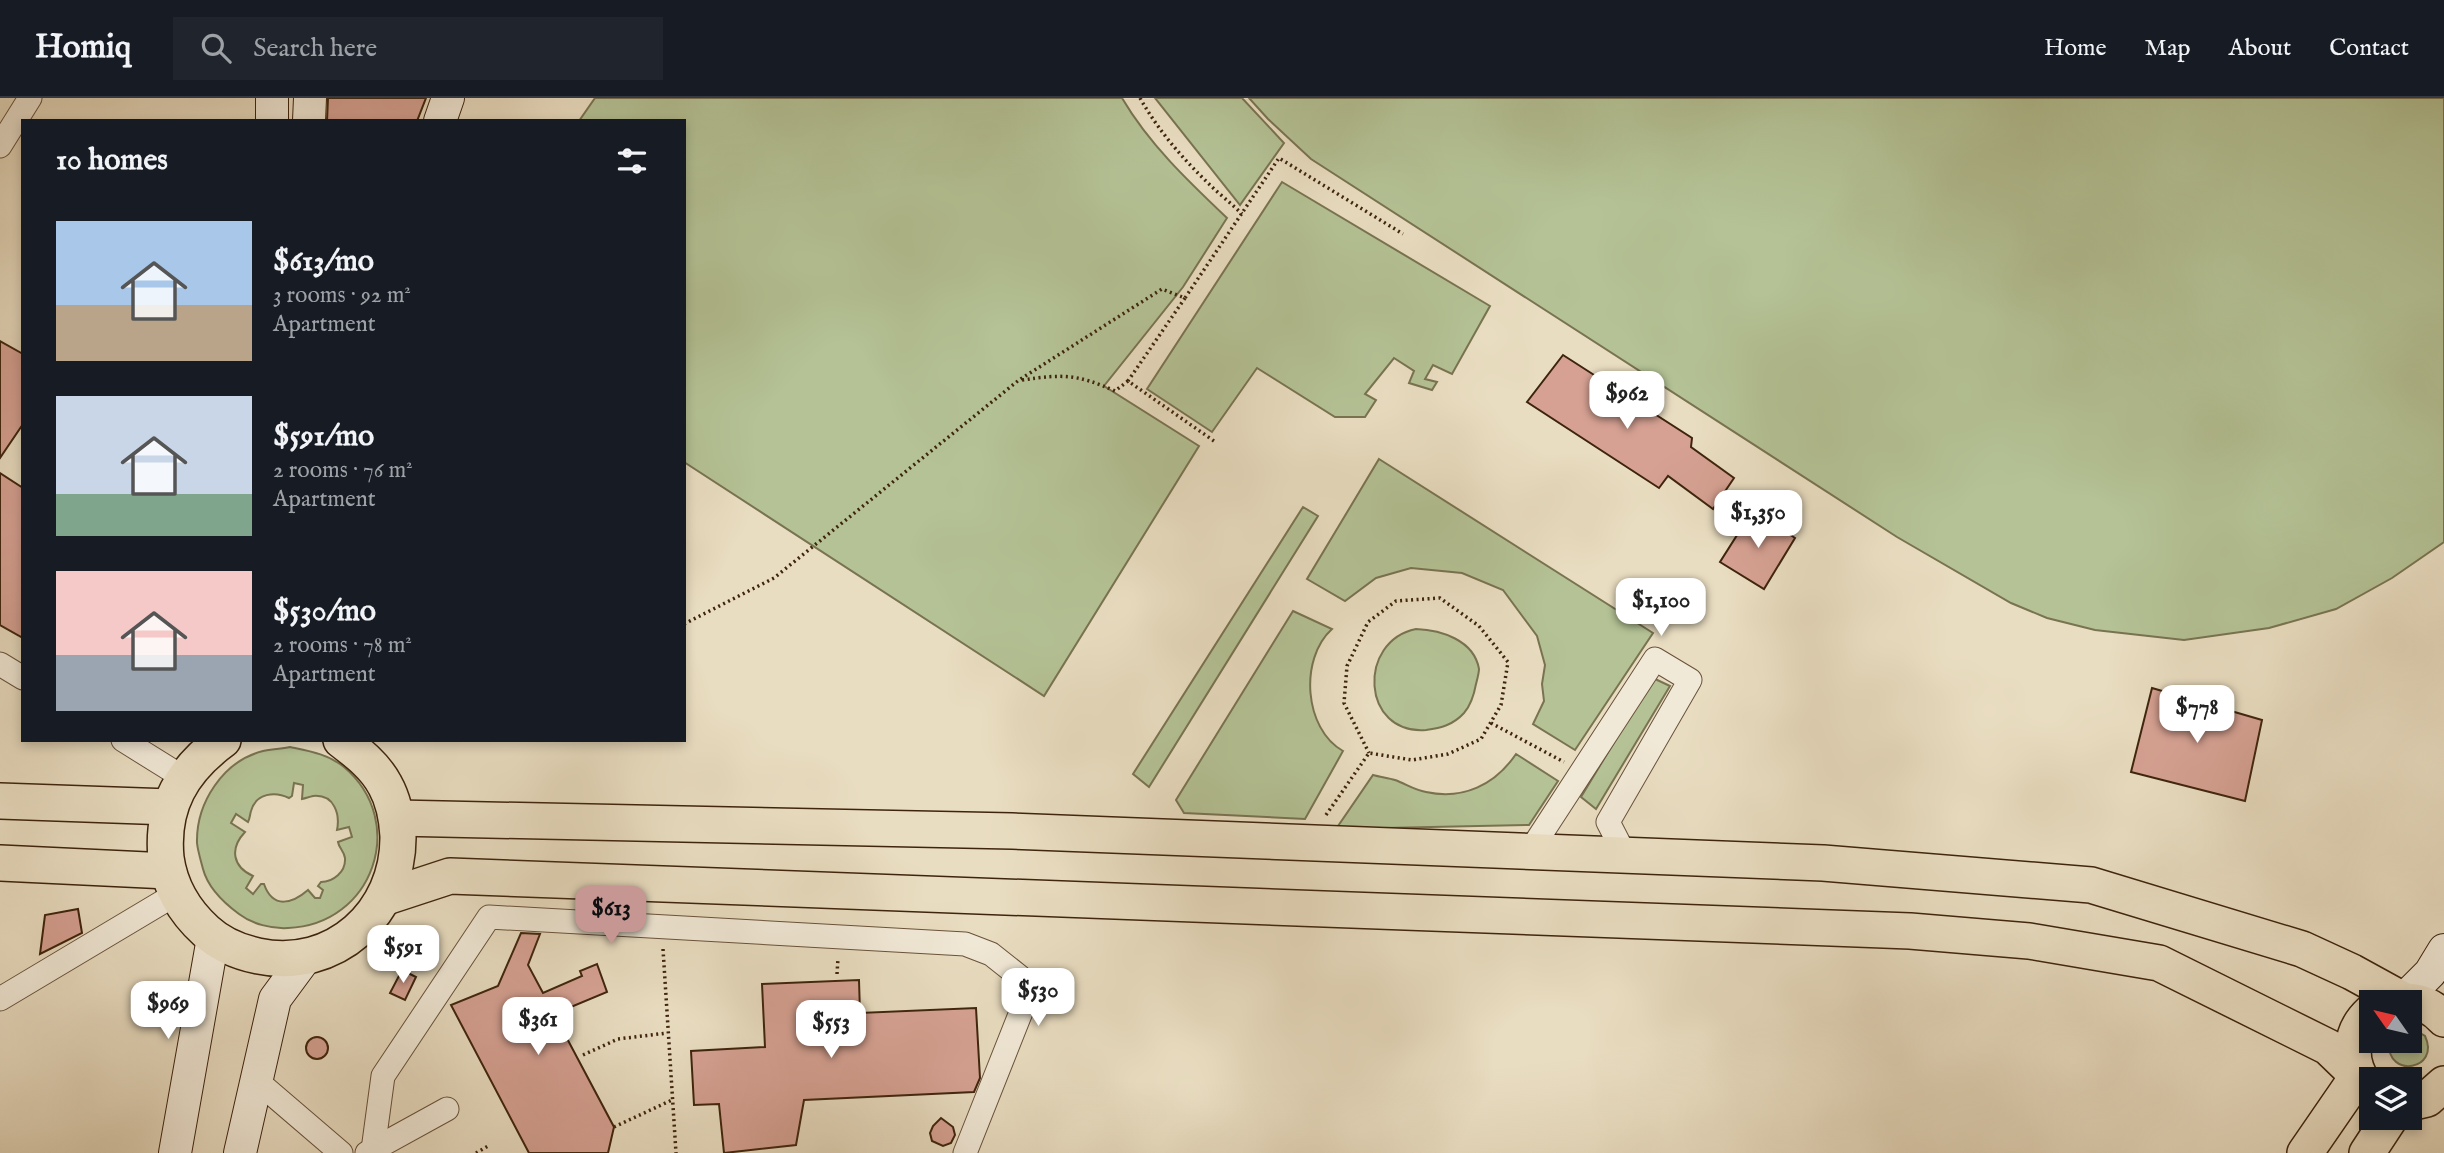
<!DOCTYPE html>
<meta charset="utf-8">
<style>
:root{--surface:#171b24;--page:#20242c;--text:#f1f3f6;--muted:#9ea1a6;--line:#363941;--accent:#c59692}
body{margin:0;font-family:"IM FELL English",serif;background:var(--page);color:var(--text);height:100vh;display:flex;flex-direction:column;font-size:26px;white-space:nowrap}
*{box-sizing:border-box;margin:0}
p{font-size:23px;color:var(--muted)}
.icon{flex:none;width:38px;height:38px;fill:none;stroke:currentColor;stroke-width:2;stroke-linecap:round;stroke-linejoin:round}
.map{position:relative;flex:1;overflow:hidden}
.drawer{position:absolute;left:21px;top:21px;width:665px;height:623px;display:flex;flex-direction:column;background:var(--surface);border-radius:0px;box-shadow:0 4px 10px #0003}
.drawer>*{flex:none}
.needle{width:46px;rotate:304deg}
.fabs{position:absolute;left:2359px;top:892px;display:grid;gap:14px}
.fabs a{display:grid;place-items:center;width:63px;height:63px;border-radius:0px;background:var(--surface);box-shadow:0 4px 10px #0003;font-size:35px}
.price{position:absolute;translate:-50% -60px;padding:0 16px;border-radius:14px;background:#fff;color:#222;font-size:23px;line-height:46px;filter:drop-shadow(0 2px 4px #0008)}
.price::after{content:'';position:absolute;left:50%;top:42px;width:21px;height:16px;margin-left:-10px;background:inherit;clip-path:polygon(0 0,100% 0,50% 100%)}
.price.selected{background:var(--accent);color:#111}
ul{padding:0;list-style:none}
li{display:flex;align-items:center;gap:21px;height:175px;padding:0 35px}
li span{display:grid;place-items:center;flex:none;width:196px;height:140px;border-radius:0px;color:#555}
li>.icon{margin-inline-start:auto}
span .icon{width:84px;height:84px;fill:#fffc;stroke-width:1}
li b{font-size:30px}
h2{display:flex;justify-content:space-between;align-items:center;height:84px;padding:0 35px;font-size:30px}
header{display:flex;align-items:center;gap:42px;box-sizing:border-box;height:98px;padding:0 35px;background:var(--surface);border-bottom:2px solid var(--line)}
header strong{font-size:33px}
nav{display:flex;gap:38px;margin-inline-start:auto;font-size:24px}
.search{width:490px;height:63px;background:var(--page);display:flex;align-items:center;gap:18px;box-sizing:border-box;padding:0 24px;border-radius:0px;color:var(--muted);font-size:26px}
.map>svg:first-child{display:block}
.green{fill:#b4c295;stroke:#797351;stroke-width:2;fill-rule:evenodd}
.building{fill:#d6a193;stroke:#3e240d;stroke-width:2}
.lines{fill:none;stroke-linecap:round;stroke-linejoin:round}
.street-casing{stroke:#69523a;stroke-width:25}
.secondary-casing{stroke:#3e240d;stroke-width:34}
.primary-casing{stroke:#3e240d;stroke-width:38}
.path{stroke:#3e240d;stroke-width:3.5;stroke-dasharray:2 3.5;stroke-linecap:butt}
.street{stroke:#f1e9d7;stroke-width:23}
.secondary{stroke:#f1e9d7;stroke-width:32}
.primary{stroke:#e9ddc1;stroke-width:35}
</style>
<header>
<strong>Homiq</strong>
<div class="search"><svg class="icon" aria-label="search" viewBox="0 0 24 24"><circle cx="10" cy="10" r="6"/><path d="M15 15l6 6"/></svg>Search here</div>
<nav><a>Home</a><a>Map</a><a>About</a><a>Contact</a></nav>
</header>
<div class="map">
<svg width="2444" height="1055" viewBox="0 0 2444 1055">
<rect width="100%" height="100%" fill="#e9ddc1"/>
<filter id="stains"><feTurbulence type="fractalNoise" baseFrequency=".00286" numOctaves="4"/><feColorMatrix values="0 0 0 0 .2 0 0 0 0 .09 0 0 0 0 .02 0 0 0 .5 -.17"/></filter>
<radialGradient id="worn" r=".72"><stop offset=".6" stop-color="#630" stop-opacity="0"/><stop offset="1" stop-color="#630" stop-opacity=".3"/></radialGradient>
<g class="green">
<path d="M595 0H1122C1149 46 1188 83 1227 120L1183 189 1104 288 1199 348 1044 598 684 364V23H579Z"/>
<polygon points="1155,0 1242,0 1284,45 1240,107"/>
<polygon points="1249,0 2444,0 2444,444 2392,480 2336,511 2269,530 2184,542 2095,532 2047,520 2011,505 1897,439 1311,61 1268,21"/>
<polygon points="1282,84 1490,208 1452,276 1433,267 1425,281 1437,284 1432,292 1409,285 1414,273 1394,260 1365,296 1376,302 1365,319 1335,319 1257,270 1212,334 1147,291"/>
<polygon points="1379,361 1653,535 1575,652 1533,626 1544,603 1542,586 1545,567 1537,538 1503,492 1462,475 1411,470 1376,480 1345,503 1307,481"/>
<polygon points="1303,409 1318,418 1149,689 1133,676"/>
<path d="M1293 513 1332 531C1299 561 1304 631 1343 653L1305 721 1184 715 1176 702Z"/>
<path d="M1416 531C1441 532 1474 542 1479 571 1479 575 1477 582 1476 586 1474 597 1471 607 1464 615 1453 627 1441 630 1426 632 1361 637 1357 543 1416 531Z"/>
<polygon points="1653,580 1670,588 1596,711 1581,699"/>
<path d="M290 649C309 653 328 656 344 669 409 724 373 827 288 830 272 831 252 826 239 816 224 805 208 790 203 771 201 763 198 754 197 745 196 705 223 663 263 653 272 651 281 651 290 649ZM294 685 303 687 302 701C306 700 309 699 313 698 335 696 340 717 337 732L349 729 352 739 338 744C339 750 344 753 345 760 346 774 333 784 321 784L318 788 323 792 320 800H315L308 792C293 805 273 812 264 786H261L253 796 246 790 253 778C233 769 229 751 245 734L231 725 236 716 248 724C250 720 250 716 251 713 256 695 275 693 289 700L292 698Z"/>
<path d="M1516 656 1558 683 1529 727 1336 731 1373 677C1380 679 1388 680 1395 682 1406 686 1414 692 1426 694 1463 702 1495 687 1516 656Z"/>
<path d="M2410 929 2425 938C2441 972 2387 981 2389 945L2410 943Z"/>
</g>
<g class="building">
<polygon points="328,0 426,0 417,23 327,23"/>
<polygon points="0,243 23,256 23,326 0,360"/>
<polygon points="1563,257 1692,340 1691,349 1734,380 1713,411 1668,378 1659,390 1527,304"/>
<polygon points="0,375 23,390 23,540 0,527"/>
<polygon points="1753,412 1795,440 1764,491 1720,464"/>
<polygon points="2152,590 2262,622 2245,703 2131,674"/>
<polygon points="78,811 82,835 40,856 45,817"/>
<polygon points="521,835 540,836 528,867 543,895 582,878 580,873 597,866 607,894 554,916 614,1029 608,1055 529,1055 451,907 498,888"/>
<polygon points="402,872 416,879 405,902 390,895"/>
<polygon points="859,882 860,915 976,910 980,980 974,994 804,1002 796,1047 724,1055 719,1006 694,1007 691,953 765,949 762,886"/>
<circle cx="317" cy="950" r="11"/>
<polygon points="941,1020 953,1029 955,1037 951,1045 943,1048 932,1043 930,1035 933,1028"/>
</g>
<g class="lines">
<g class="street-casing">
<g id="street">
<polyline points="0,48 30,0"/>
<polyline points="0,566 23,580"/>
<polyline points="123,642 184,680"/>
<polyline points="1530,753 1655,561 1690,582 1608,724 1625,757"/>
<polyline points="0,901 176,796"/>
<polyline points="257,983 341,1055"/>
<polyline points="373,1052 383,978 489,819 965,846 991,856 1020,879 1023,909 965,1055"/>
<polyline points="367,1055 447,1011"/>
</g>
</g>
<g class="secondary-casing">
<g id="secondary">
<polyline points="272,23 272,0"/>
<polyline points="309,23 310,0"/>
<polyline points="440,23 448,0"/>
<polyline points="2403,902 2430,875 2444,852"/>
<polyline points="175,1055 213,840"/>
<polyline points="240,1055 275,901 306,859"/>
</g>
</g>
<g class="primary-casing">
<g id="primary">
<path d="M223 642C182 672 161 708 166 760 170 789 184 813 206 833 220 846 239 854 258 858 334 874 399 815 398 738 397 721 394 703 385 687 375 668 358 655 341 642"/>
<polyline points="0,703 170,709"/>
<polyline points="397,720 1012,733 1823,765 2091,787 2302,851 2352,874 2403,902"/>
<polyline points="0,765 168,773"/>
<polyline points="386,799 450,778 1910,833 2029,843 2159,865 2328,949 2358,978 2305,1055"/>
<path d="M2388 905C2409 900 2429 904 2444 921"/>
<path d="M2364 986C2348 963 2349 934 2371 914"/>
<polyline points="2410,1005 2427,1001 2444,986"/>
<polyline points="2367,1055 2390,1020"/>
</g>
</g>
<g class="path">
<path d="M1140 0C1158 32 1182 60 1209 86 1219 96 1231 105 1242 116"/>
<polyline points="1185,200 1128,283 1214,343"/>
<path d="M1022 282C1063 276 1077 276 1115 293L1128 283"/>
<polyline points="684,526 774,480 1019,282 1162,191 1185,200 1279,60 1403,136"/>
<polyline points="1491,625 1564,664"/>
<polyline points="1326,717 1369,655 1412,662 1448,656 1481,641 1501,607 1508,564 1479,528 1440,500 1396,503 1368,524 1347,568 1344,605 1369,655"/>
<polyline points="663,851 676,1055"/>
<polyline points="837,876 838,860"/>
<polyline points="583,957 618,941 667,935"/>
<polyline points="614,1029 672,1002"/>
<polyline points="476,1055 488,1048"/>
</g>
<use href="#street" class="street"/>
<use href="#secondary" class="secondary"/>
<use href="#primary" class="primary"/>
</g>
<rect width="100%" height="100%" filter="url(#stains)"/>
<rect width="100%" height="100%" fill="url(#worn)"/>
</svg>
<div class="fabs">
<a><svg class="needle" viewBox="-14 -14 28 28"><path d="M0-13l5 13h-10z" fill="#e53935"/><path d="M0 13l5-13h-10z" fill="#9ea1a6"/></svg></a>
<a><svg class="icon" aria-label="layers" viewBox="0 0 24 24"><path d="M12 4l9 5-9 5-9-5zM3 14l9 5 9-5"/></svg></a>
</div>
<b class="price" style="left:1627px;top:333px">$962</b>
<b class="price" style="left:1758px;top:452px">$1,350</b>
<b class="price" style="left:1661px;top:540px">$1,100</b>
<b class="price" style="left:2197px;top:647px">$778</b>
<b class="price selected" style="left:611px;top:848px">$613</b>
<b class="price" style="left:403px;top:887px">$591</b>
<b class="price" style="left:1038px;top:930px">$530</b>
<b class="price" style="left:168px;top:943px">$969</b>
<b class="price" style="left:538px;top:959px">$361</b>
<b class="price" style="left:831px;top:962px">$553</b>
<section class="drawer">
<h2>10 homes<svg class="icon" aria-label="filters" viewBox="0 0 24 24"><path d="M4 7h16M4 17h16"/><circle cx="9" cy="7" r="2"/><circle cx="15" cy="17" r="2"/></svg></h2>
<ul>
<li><span style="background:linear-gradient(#a9c7e8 60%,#b9a48a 0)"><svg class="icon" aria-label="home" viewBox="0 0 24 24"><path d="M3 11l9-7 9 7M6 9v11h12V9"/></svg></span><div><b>$613/mo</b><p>3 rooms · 92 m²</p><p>Apartment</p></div></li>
<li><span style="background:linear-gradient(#c9d6e8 70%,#7fa58c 0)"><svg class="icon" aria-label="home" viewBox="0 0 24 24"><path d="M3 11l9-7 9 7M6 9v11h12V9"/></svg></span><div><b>$591/mo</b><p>2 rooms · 76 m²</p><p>Apartment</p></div></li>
<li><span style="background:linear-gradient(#f6c9c9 60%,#9aa5b1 0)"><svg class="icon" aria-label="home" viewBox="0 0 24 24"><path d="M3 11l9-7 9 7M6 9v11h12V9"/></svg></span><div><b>$530/mo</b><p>2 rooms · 78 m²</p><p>Apartment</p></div></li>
</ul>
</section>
</div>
